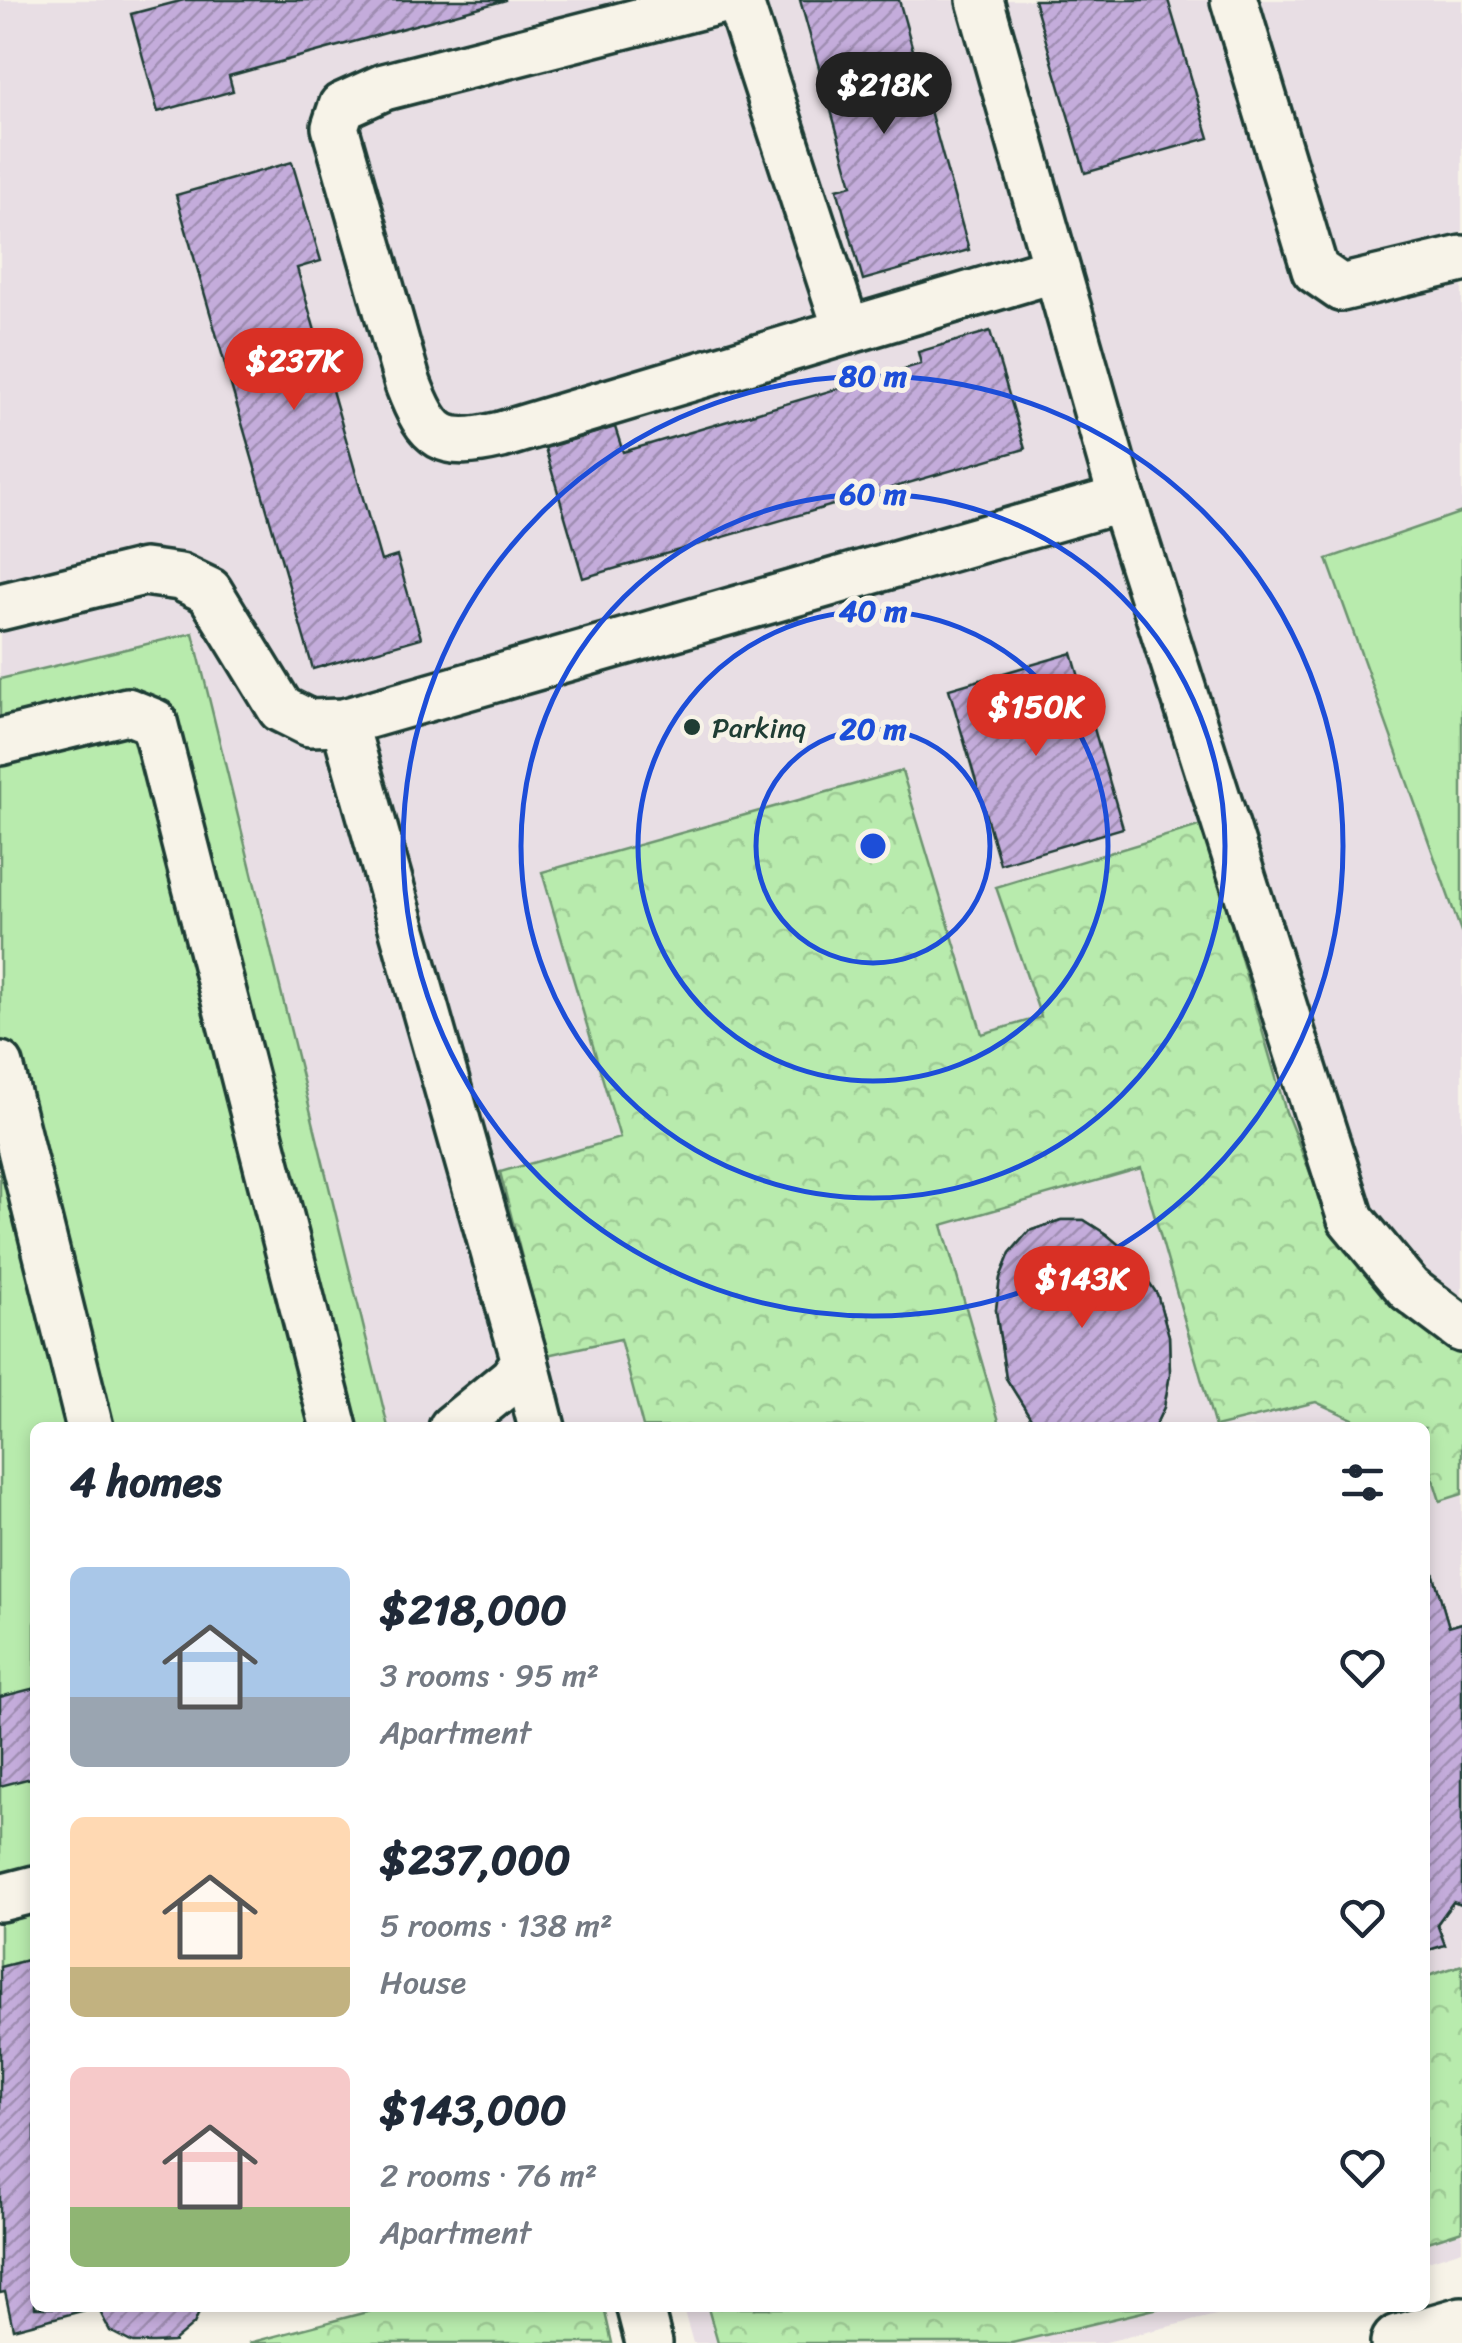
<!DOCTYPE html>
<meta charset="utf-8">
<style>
:root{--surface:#fff;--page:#f6f6f7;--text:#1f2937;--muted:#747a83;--accent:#d93025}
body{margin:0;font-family:Sriracha,sans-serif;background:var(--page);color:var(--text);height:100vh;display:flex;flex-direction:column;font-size:38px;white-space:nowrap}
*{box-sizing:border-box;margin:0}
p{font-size:32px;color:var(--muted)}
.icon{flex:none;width:55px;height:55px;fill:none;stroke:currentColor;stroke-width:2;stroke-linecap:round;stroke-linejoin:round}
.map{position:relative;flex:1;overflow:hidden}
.sheet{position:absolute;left:30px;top:1422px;width:1400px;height:890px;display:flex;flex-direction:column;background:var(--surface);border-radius:15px;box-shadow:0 5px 15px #0003}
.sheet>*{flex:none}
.price{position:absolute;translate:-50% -85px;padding:0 22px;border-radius:35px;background:var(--accent);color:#fff;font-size:32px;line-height:65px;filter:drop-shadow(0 2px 5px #0008)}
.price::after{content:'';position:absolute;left:50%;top:60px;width:30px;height:22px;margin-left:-15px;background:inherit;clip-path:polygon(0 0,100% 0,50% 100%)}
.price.active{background:#222;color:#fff}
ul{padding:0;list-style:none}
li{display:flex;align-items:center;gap:30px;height:250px;padding:0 40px}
li span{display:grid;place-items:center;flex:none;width:280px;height:200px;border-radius:15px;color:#555}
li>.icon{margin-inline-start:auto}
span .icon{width:120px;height:120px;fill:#fffc;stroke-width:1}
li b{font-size:42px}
h2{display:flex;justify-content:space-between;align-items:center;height:120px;padding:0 40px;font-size:42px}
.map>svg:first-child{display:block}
.built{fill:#e8dee4}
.forest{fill:url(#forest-crowns);stroke:#6c9470;stroke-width:2.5}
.pitch{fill:#b8ebad;stroke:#6c9470;stroke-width:2.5}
.building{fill:url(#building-hatch);stroke:#1f3d34;stroke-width:2.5}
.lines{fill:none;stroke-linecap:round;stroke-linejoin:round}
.minor-casing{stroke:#1f3d34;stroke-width:52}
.major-casing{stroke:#1f3d34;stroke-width:62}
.path{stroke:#1f3d34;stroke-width:6;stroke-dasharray:10 8;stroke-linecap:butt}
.minor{stroke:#f7f3e8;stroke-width:45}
.major{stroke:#f7f3e8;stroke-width:55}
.ring{fill:none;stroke:#1d4ed8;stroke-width:5}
.poi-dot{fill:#1f3d34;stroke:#f7f3e8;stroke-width:4}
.labels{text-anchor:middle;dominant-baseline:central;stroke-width:10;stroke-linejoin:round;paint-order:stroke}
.poi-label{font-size:28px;fill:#1f3d34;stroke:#f7f3e8;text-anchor:start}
.centre{fill:#1d4ed8;stroke:#f7f3e8;stroke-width:5}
.ring-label{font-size:30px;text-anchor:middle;font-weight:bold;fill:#1d4ed8;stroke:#f7f3e8;stroke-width:10;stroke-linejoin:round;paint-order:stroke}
</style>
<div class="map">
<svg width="1462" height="2343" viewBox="0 0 1462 2343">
<defs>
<pattern id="forest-crowns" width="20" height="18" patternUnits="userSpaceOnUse" patternTransform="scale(2.5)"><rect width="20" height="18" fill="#b8ebad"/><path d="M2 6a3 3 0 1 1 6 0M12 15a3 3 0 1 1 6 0" fill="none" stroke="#9eca95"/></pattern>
<pattern id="building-hatch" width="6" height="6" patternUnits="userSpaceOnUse" patternTransform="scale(2.5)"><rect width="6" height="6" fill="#c4acdb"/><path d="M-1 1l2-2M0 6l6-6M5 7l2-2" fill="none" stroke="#9f8db2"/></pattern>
</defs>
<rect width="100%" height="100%" fill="#f7f3e8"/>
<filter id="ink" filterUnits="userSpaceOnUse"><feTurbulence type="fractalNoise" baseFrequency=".01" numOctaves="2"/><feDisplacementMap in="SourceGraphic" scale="20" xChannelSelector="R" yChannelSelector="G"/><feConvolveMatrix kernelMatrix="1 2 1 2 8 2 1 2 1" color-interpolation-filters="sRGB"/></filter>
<g filter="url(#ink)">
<g class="built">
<polygon points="0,0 1462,0 1462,2250 1425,2262 1425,1428 388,1427 194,634 0,679"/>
<polygon points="683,2308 1244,2308 1102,2343 693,2343"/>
</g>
<g class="forest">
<polygon points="902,771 982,1034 1041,1017 996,887 1202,825 1286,1112 1327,1215 1428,1324 1462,1352 1462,1494 1440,1501 1425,1454 1425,1428 1370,1427 1316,1402 1215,1427 1141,1168 942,1225 1001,1428 643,1427 620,1339 547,1355 500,1172 620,1138 542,872"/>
<polygon points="1462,1965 1462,2231 1425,2243 1425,1977"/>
<polygon points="382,2308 604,2308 612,2343 249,2343"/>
<polygon points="708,2308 1159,2308 1012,2343 718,2343"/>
</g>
<g class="pitch">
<polygon points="1462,512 1462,934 1327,559"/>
<polygon points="193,633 388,1427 35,1428 35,1958 0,1967 0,679"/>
</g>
<g class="building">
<polygon points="184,0 506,0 229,76 233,91 158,112 131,14"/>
<polygon points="800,0 899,0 969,250 863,280 837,189 852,185"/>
<polygon points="1034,0 1168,0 1209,138 1085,173"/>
<polygon points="292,162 321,261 297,268 381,561 397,556 421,638 313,669 176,195"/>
<polygon points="990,331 1025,449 583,578 545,448 615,427 623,452 921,364 918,352"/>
<polygon points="1072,653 1123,828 1000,864 949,689"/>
<polygon points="1061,1220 1084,1220 1106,1234 1130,1254 1157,1294 1169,1336 1170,1374 1164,1407 1154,1428 1037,1428 1006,1378 996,1310 1000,1278 1010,1253 1029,1231"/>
<polygon points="1061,1220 1084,1220 1106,1234 1130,1254 1157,1294 1169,1336 1170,1374 1164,1407 1154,1428 1037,1428 1006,1378 996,1310 1000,1278 1010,1253 1029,1231"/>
<polygon points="1425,1545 1449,1627 1462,1623 1462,1905 1453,1902 1437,1924 1445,1945 1425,1951"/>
<polygon points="1425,1545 1449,1627 1462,1623 1462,1905 1453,1902 1437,1924 1445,1945 1425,1951"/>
<polygon points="35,1688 35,1777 0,1786 0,1697"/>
<polygon points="35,1958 35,2308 93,2308 13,2329 5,2292 0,2293 0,1967"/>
<polygon points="98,2308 201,2308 194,2324 173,2342 154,2343 133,2343 110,2331"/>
</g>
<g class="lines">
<g class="minor-casing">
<g id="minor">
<path d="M723 0 384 87 342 106 335 127 408 384C429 439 442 449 501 435L847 331 739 0"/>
<polyline points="980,0 1122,499 1351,1219 1409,1289 1462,1329"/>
<polyline points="1234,0 1315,270 1341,288 1462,259"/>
<polyline points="847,331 1056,269"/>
<polyline points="0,607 144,572 180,577 209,591 281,709 309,723 344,722 1122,499"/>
<polyline points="344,722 525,1361 512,1379 452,1428"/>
<polyline points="0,742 127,711 154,722 334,1428"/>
<polyline points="0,1065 90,1428"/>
<polyline points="525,1361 542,1428"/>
<polyline points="0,1898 35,1889"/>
<polyline points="640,2308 649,2343"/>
</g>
</g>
<g class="major-casing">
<polyline id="major" points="1399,2343 1462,2325"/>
</g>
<polyline class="path" points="173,2342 173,2343"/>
<use href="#minor" class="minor"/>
<use href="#major" class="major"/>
</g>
</g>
<g class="ring">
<circle cx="873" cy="846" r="117"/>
<circle cx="873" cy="846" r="235"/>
<circle cx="873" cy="846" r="352"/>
<circle cx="873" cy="846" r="470"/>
</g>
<circle class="poi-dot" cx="692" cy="727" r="10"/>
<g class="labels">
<g class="poi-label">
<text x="712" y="727">Parkinq</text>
</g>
</g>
<circle cx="873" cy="846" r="15" class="centre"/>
<g class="ring-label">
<text x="873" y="386">80 m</text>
<text x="873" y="504">60 m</text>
<text x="873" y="621">40 m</text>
<text x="873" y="739">20 m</text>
</g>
</svg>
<b class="price active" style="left:884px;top:137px">$218K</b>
<b class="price" style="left:294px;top:413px">$237K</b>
<b class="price" style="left:1036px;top:759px">$150K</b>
<b class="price" style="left:1082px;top:1331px">$143K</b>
<section class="sheet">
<h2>4 homes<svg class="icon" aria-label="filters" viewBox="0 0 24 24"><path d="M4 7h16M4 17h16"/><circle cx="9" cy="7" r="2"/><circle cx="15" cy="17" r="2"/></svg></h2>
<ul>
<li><span style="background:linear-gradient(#a9c7e8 65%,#9aa5b1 0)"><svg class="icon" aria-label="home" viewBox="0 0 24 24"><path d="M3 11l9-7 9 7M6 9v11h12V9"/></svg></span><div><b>$218,000</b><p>3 rooms · 95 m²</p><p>Apartment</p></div><svg class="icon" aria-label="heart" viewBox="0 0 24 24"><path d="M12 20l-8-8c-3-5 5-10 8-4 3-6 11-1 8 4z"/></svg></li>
<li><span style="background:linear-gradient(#ffd9b3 75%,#c2b280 0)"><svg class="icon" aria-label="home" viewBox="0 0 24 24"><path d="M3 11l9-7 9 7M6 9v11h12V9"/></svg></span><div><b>$237,000</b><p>5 rooms · 138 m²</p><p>House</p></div><svg class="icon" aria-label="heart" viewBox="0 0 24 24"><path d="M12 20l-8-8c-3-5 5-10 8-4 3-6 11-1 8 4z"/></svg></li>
<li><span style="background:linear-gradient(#f6c9c9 70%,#8fb573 0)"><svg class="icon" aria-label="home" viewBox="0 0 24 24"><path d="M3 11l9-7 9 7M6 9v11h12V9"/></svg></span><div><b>$143,000</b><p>2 rooms · 76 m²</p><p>Apartment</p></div><svg class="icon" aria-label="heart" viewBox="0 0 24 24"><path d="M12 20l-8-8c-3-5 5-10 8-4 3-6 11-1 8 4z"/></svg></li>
</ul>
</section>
</div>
